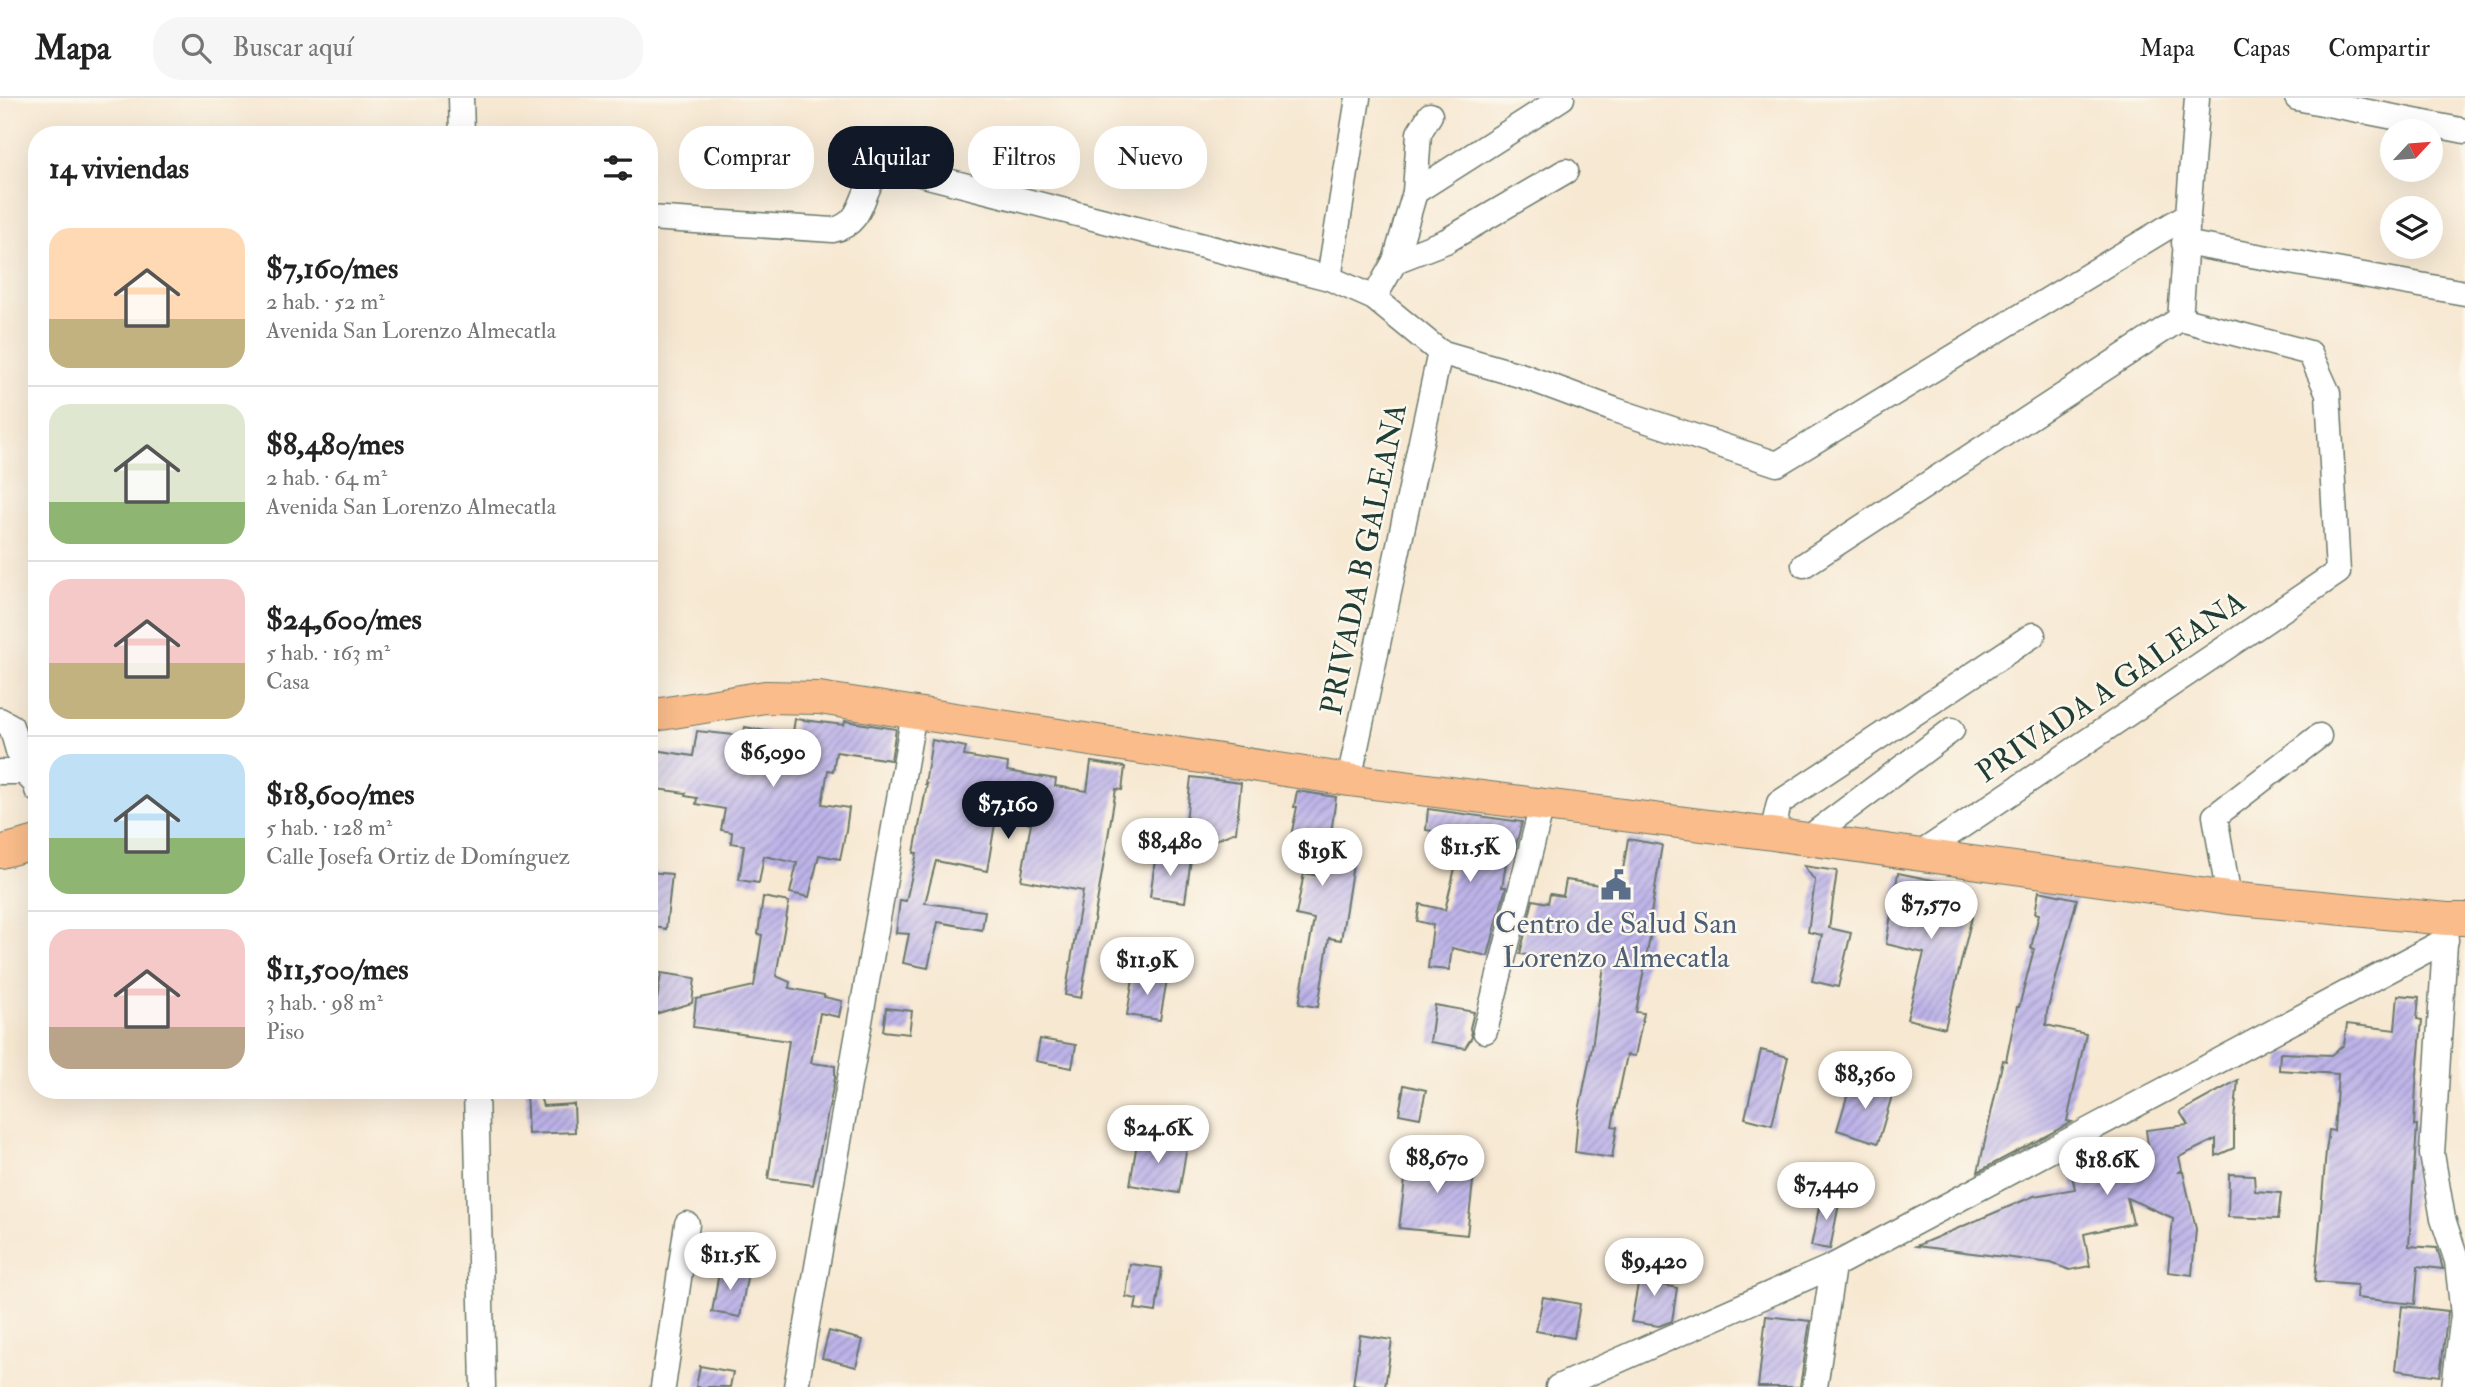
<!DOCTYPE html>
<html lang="es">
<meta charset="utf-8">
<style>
:root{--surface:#fff;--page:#f6f6f6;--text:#222;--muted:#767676;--line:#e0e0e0;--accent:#111827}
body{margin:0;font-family:"IM FELL Double Pica",serif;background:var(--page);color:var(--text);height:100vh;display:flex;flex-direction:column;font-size:26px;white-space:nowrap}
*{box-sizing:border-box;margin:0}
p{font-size:23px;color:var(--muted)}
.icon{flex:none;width:38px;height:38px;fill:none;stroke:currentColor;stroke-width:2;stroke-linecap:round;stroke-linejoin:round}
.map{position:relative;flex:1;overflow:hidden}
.details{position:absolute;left:28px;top:28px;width:630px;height:973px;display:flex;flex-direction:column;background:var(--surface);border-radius:28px;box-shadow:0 7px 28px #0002}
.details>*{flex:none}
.guide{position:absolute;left:679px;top:28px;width:665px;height:63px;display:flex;gap:14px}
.needle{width:46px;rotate:64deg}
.controls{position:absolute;left:2380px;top:21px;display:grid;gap:14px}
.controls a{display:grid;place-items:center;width:63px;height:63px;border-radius:50%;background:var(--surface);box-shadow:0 7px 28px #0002;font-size:35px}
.price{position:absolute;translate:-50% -60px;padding:0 16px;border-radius:24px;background:#fff;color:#222;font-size:23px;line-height:46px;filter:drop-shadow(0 2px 4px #0008)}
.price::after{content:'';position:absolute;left:50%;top:42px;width:21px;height:16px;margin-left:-10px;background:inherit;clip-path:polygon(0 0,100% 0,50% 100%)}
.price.active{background:var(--accent);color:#fff}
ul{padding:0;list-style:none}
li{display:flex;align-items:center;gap:21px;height:175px;padding:0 21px}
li+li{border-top:2px solid var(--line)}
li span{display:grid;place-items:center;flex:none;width:196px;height:140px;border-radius:21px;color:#555}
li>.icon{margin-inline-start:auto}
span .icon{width:84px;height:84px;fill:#fffc;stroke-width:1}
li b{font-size:30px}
h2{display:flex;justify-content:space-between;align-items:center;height:84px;padding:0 21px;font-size:30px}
.tag{padding:0 24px;border-radius:28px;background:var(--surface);box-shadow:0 7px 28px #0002;font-size:24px;line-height:63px}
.tag.active{background:var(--accent);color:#fff}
header{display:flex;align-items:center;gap:42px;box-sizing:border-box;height:98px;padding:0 35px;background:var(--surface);border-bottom:2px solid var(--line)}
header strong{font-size:33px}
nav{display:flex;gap:38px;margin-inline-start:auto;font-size:24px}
.search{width:490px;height:63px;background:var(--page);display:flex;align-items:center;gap:18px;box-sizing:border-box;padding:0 24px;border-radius:28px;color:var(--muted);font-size:26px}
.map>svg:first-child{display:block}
.building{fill:url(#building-hatch)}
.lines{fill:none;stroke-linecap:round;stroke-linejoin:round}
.minor-casing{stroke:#6b796b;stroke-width:27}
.major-casing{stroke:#6b796b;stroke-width:34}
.minor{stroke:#fff;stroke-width:24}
.major{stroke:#f9bc8a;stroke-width:32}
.labels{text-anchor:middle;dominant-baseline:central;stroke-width:5;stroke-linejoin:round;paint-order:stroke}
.street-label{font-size:30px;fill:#1f3d34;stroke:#fbf7ec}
.service-label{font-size:30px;fill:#4e5e75;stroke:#fbf7ec}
</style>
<header>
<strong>Mapa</strong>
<div class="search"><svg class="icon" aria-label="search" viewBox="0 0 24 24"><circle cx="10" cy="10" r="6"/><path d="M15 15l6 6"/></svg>Buscar aquí</div>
<nav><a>Mapa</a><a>Capas</a><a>Compartir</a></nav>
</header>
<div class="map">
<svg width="2465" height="1289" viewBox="0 0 2465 1289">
<defs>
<pattern id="building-hatch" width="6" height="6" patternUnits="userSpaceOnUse" patternTransform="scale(1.75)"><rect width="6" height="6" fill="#beb4e9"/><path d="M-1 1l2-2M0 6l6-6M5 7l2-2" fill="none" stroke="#9a94be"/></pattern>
</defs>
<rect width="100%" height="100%" fill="#fbf7ec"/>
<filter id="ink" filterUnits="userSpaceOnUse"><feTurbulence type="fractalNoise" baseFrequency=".0143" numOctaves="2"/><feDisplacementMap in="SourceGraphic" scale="14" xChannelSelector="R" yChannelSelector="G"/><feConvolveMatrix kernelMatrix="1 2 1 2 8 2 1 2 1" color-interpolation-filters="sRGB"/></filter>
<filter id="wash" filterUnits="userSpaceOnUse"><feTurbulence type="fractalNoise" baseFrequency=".00686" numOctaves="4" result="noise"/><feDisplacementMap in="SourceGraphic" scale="28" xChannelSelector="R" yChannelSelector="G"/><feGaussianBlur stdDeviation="1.57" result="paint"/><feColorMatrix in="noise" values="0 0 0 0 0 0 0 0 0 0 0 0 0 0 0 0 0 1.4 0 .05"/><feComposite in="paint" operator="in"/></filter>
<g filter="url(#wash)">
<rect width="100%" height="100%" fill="#f7e8d2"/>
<g id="blocks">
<g class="building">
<polygon points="795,621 844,627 845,623 896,631 891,662 836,654 833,673 828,672 822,706 849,710 846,732 840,761 819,757 809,799 790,795 797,765 764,758 759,785 739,782 744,747 731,745 732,734 721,732 725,711 696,706 697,700 685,698 686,695 649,690 649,651 693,658 697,633 743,638 745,629 786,637 787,633 793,634"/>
<polygon points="932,642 966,649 964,658 1008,665 1007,673 1056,681 1055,688 1087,693 1091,664 1125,669 1122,692 1116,691 1081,900 1065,897 1083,793 1021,782 1031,725 996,720 987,773 936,763 925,805 985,813 982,832 938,824 928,870 903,865 909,836 896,835 900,802 906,803 917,755 914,755 927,686 925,686"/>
<polygon points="1191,679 1241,685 1236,734 1215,742 1208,752 1183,750"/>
<polygon points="1297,693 1336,699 1330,743 1356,747 1341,842 1329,840 1318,909 1299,906 1314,821 1296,817 1304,775 1324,779 1329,745 1291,738 1297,709 1294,709"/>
<polygon points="1428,711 1522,724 1514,755 1508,754 1502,789 1506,789 1488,858 1452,850 1449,872 1428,870 1433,827 1417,823 1420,806 1445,812 1455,770 1447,769 1452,736 1426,732"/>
<polygon points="1628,741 1662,747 1648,834 1651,834 1636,914 1644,915 1635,958 1627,957 1612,1028 1617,1029 1612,1060 1575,1054 1578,1018 1592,949 1604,868 1520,856 1533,802 1548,805 1550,796 1563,798 1566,782 1620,790"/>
<polygon points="1156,755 1191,761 1185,804 1150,799"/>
<polygon points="1804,768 1837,773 1829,830 1851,835 1838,889 1812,883 1822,837 1808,834 1815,783"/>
<polygon points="649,774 672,776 666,831 649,828"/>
<polygon points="1898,775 1967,789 1960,816 1972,819 1945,930 1907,921 1924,855 1886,846"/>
<polygon points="2039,793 2077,801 2047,914 2046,927 2086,936 2067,1023 2072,1024 1978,1074 2003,962 2006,963 2017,909 2019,909 2034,851 2031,850 2039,816 2035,815"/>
<polygon points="763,799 789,804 776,878 790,884 789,890 824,897 824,899 842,903 839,919 820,915 811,965 835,968 835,980 813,1087 768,1081 789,943 693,929 696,901 754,888 762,837 758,836"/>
<polygon points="661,875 695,880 692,905 655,916"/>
<polygon points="1134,875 1167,881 1160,922 1127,917"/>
<polygon points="2398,897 2419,899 2417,921 2422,922 2416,987 2414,1028 2417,1028 2409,1148 2437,1150 2443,1171 2418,1168 2415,1206 2356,1200 2357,1187 2315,1184 2326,1053 2329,1032 2334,1033 2338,976 2279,972 2280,955 2331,957 2344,947 2347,926 2395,932"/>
<polygon points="1435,907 1474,914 1470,930 1472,939 1465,950 1430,944"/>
<polygon points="886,910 912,913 909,936 883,933"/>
<polygon points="1040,941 1076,947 1072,970 1036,963"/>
<polygon points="1761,952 1788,959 1772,1027 1745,1020"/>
<polygon points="1852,982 1893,994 1878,1045 1837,1032"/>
<polygon points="2238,982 2234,1021 2234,1050 2216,1058 2216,1041 2179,1059 2182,1072 2179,1074 2183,1074 2196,1131 2192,1177 2168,1174 2173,1120 2127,1100 2133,1125 2084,1136 2090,1168 2070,1172 2051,1165 1916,1148 2034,1098 2075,1091 2069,1064 2148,1047 2146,1032 2188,1027 2180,1014"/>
<polygon points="1404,987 1426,992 1420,1020 1399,1016"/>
<polygon points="526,992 538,992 543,1008 574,1006 575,1034 528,1036"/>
<polygon points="1138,1039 1187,1048 1179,1095 1130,1087"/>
<polygon points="1410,1056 1475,1066 1467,1137 1399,1130 1408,1058"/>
<polygon points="2229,1076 2254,1077 2255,1093 2281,1095 2278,1121 2228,1119"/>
<polygon points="1822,1096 1840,1101 1830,1151 1811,1148"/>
<polygon points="1642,1165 1666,1170 1663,1187 1677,1190 1672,1223 1659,1228 1631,1224"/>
<polygon points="1130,1166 1162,1170 1156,1214 1135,1211 1137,1201 1126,1199"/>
<polygon points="720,1169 748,1174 740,1219 712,1214"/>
<polygon points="1543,1199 1580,1206 1574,1240 1536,1233"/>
<polygon points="2402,1208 2448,1213 2440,1278 2395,1272"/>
<polygon points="1766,1218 1810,1223 1800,1289 1758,1289"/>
<polygon points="829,1233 863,1242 856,1269 822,1260"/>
<polygon points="1360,1237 1392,1242 1385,1289 1353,1287"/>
<polygon points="700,1268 733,1274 730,1289 696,1289"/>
</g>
</g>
</g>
<g filter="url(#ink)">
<use href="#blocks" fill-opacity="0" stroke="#6b796b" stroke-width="2"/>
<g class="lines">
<g class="minor-casing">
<g id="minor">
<polyline points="461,0 462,37"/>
<polyline points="2297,0 2465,33"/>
<polyline points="1415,94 1562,0"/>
<path d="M649 120 833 132C872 124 857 76 890 71 897 70 906 73 912 74L1329 180 1374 200 1440 254 1523 278 1615 312 1777 366 2186 118"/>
<polyline points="2184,145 2465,195"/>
<polyline points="1395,163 1446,143 1566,73"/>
<polyline points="1329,180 1358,0"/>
<polyline points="1374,200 1395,163 1415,94 1419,35 1430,17"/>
<polyline points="2180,221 2197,0"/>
<polyline points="1804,467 2180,221"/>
<polyline points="0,622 11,628 24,674"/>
<polyline points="0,674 24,674 36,686 37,692"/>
<polyline points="1349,682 1440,254"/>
<polyline points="1772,736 1779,705 2033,537"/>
<polyline points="1807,741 1952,632"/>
<polyline points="1920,756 2338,474 2328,295 2310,255 2180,221"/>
<polyline points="2229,800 2215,718 2319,638"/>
<polyline points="2446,829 2432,1056 2443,1121 2457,1163 2463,1217 2454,1289"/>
<polyline points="1485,933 1542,707"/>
<polyline points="476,992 483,1289"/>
<polyline points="663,1289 687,1126"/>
<polyline points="796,1289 914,615"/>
<polyline points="1558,1289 1833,1168 2446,842"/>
<polyline points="1815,1289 1833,1168"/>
</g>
</g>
<g class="major-casing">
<g id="major">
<polyline points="649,618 765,599 819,600 1349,682 1772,736 2229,800 2447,821 2465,821"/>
<polyline points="0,754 37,744"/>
</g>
</g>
<use href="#minor" class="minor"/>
<use href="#major" class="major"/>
</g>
</g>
<defs>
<g id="civic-bare" transform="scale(2.415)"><path d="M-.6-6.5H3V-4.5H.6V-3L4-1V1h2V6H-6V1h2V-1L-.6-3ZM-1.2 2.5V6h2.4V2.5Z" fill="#5c6f8a" stroke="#fbf7ec" stroke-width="2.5" paint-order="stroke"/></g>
</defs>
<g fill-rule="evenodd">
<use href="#civic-bare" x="1616" y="787"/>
</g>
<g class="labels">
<g class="street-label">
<text transform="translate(1364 461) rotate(-78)">PRIVADA B GALEANA</text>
<text transform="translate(2111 589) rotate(-34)">PRIVADA A GALEANA</text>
</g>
<g class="service-label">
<text x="1616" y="825">Centro de Salud San<tspan x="1616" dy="34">Lorenzo Almecatla</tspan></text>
</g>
</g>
</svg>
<div class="controls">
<a><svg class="needle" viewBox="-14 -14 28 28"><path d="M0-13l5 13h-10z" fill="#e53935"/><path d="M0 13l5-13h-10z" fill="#767676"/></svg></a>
<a><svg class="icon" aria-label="layers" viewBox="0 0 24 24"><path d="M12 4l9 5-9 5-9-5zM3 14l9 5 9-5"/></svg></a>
</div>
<b class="price" style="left:773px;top:691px">$6,090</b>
<b class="price active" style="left:1008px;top:743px">$7,160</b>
<b class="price" style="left:1170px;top:780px">$8,480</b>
<b class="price" style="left:1470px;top:786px">$11.5K</b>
<b class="price" style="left:1322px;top:790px">$19K</b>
<b class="price" style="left:1931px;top:843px">$7,570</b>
<b class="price" style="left:1147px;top:899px">$11.9K</b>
<b class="price" style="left:1865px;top:1013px">$8,360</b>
<b class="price" style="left:1158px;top:1067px">$24.6K</b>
<b class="price" style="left:1437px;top:1097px">$8,670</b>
<b class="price" style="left:2107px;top:1099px">$18.6K</b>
<b class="price" style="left:1826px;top:1124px">$7,440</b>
<b class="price" style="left:730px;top:1194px">$11.5K</b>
<b class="price" style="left:1654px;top:1200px">$9,420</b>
<div class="guide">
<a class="tag">Comprar</a>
<a class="tag active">Alquilar</a>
<a class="tag">Filtros</a>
<a class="tag">Nuevo</a>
</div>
<section class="details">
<h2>14 viviendas<svg class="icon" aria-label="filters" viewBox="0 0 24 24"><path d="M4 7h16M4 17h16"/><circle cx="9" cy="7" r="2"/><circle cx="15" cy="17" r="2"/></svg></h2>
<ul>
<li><span style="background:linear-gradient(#ffd9b3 65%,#c2b280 0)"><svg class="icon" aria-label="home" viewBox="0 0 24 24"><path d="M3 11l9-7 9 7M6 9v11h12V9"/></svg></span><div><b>$7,160/mes</b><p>2 hab. · 52 m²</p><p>Avenida San Lorenzo Almecatla</p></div></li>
<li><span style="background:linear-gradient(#dfe7d0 70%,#8fb573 0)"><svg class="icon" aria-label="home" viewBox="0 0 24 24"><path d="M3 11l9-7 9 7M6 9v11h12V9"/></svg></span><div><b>$8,480/mes</b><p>2 hab. · 64 m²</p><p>Avenida San Lorenzo Almecatla</p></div></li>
<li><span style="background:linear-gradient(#f6c9c9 60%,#c2b280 0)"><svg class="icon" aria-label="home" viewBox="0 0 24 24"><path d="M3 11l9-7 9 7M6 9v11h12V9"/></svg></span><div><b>$24,600/mes</b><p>5 hab. · 163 m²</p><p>Casa</p></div></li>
<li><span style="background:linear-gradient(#bfe0f5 60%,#8fb573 0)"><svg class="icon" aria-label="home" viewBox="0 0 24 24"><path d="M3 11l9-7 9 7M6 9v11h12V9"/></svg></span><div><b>$18,600/mes</b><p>5 hab. · 128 m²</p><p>Calle Josefa Ortiz de Domínguez</p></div></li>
<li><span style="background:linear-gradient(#f6c9c9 70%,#b9a48a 0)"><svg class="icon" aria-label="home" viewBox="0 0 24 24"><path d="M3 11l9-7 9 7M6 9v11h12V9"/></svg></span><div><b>$11,500/mes</b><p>3 hab. · 98 m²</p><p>Piso</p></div></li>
</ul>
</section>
</div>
